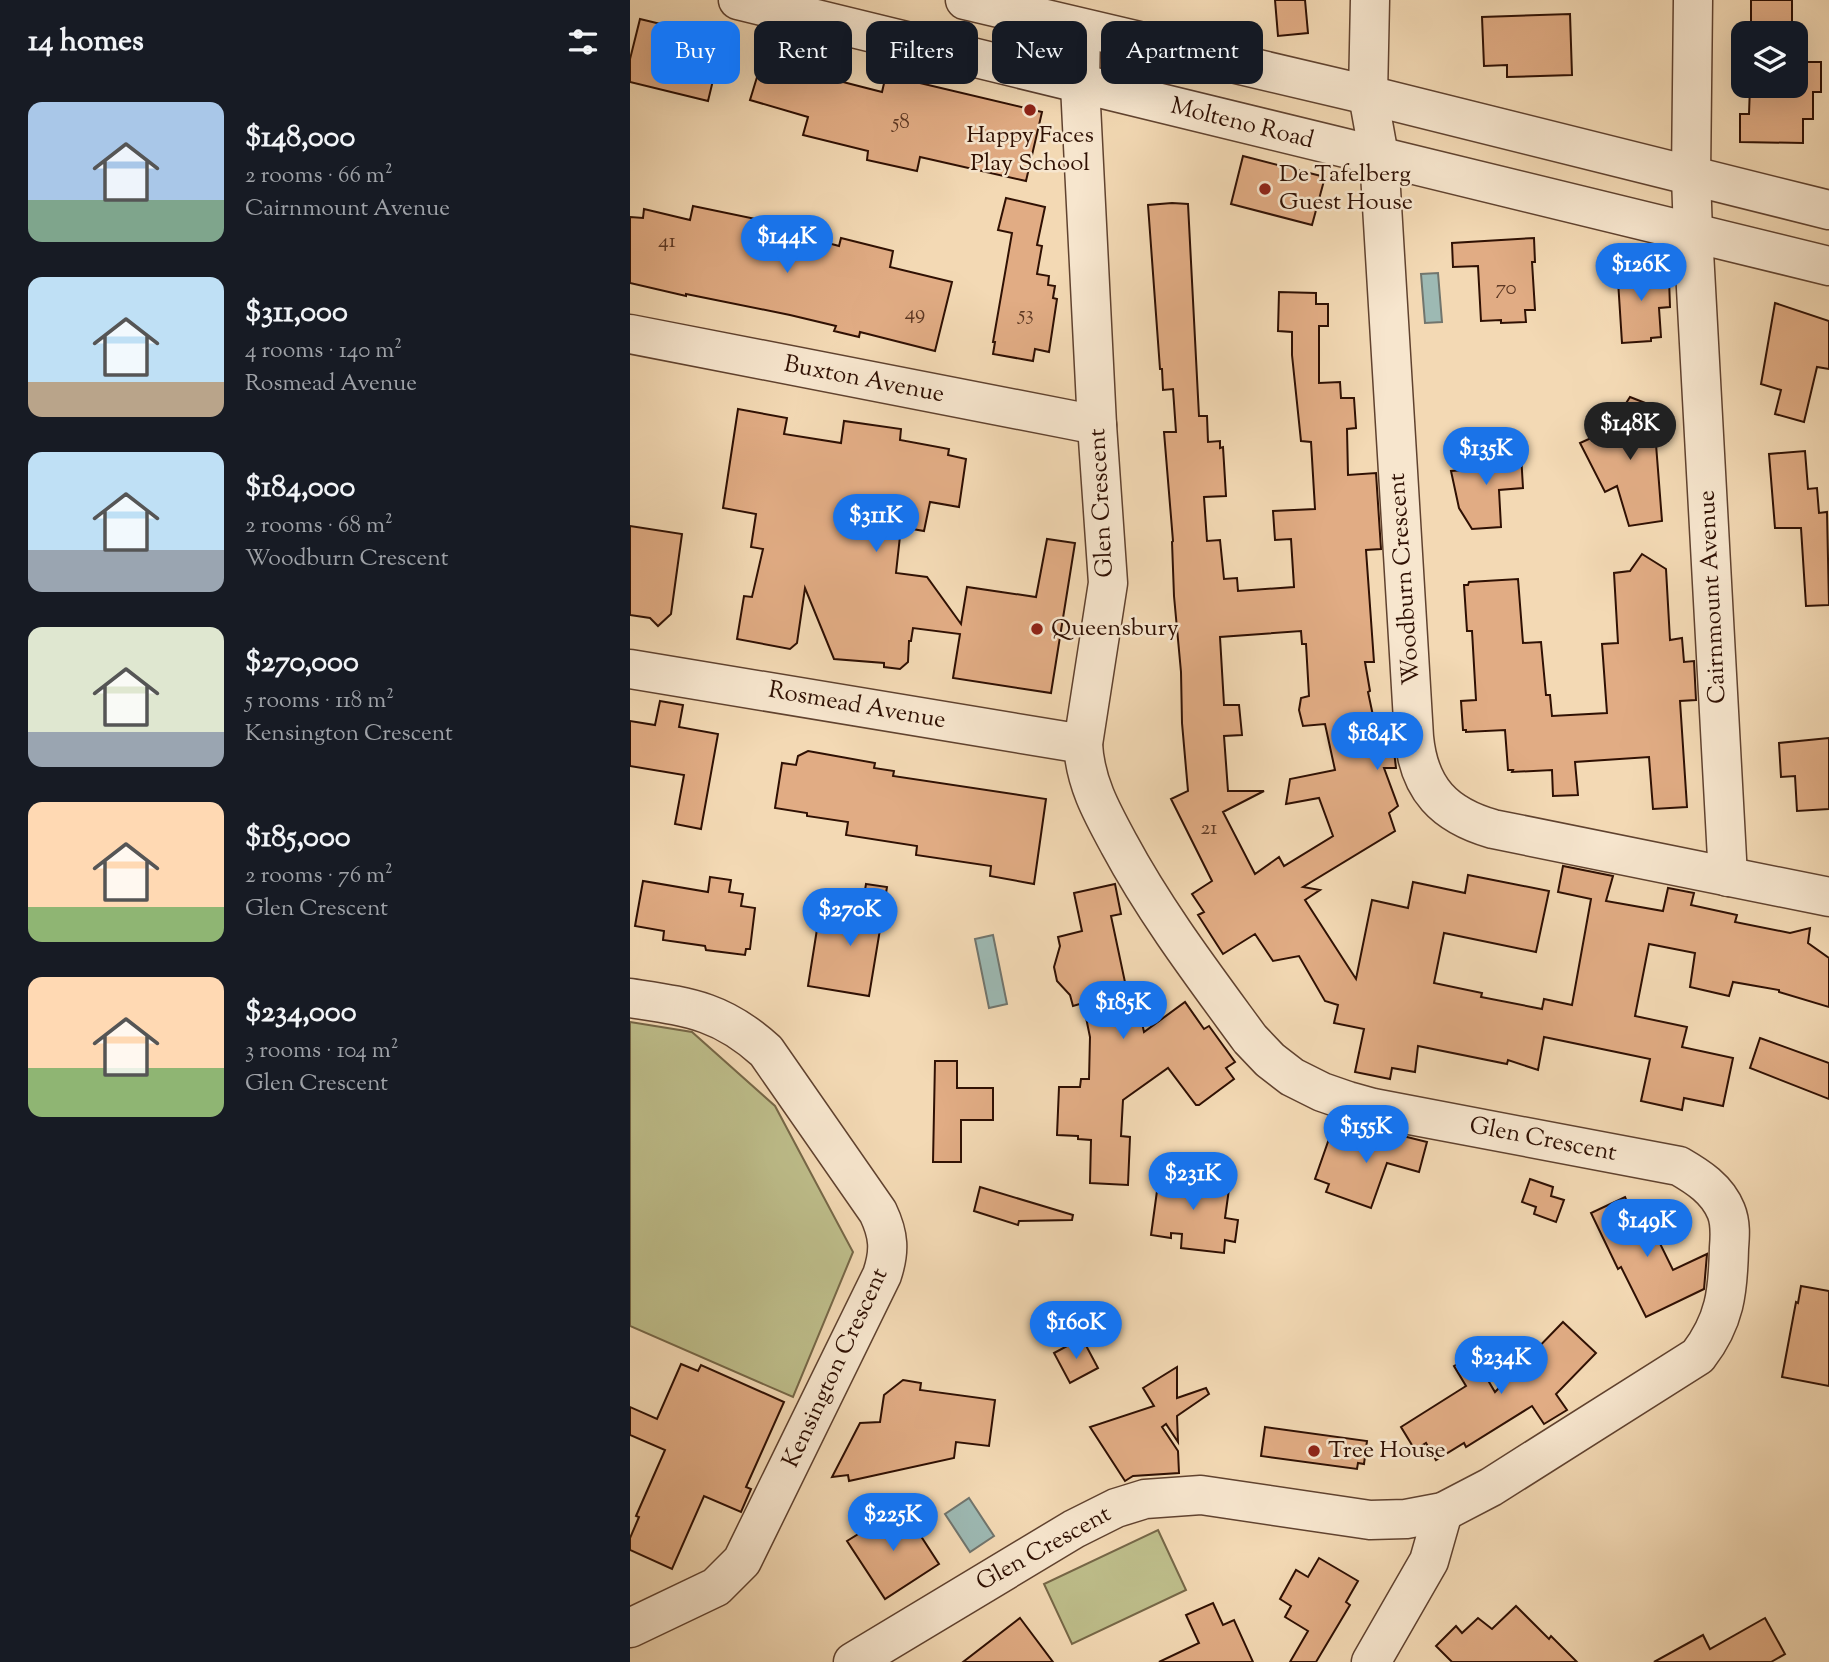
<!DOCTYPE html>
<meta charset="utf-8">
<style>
:root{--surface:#171b24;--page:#242831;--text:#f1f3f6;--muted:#9ea1a6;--accent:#1a73e8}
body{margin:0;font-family:"Sorts Mill Goudy",serif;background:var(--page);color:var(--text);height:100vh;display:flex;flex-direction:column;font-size:26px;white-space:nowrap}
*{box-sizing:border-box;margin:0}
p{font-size:23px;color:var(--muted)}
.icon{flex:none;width:38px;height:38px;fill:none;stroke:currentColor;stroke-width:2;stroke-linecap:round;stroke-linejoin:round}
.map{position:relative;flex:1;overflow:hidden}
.drawer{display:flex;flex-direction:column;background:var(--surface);width:630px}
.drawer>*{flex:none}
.hud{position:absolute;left:21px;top:21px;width:665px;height:63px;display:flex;gap:14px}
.tools{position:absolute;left:1101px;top:21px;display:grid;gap:14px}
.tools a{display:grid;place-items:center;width:77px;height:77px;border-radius:14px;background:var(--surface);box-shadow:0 7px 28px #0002;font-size:35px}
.price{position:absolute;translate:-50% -60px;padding:0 16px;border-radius:24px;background:var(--accent);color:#fff;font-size:23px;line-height:46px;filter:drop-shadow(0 2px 4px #0008)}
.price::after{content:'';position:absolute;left:50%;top:42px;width:21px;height:16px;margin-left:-10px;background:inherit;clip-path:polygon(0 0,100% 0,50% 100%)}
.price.selected{background:#222;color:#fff}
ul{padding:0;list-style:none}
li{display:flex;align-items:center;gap:21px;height:175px;padding:0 28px}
li span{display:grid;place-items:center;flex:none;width:196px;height:140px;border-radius:14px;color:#555}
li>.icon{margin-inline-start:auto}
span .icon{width:84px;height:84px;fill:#fffc;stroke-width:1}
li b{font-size:30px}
h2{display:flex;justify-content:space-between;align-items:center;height:84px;padding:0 28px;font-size:30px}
.tag{padding:0 24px;border-radius:14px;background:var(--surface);box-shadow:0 7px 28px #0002;font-size:24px;line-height:63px}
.tag.selected{background:var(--accent);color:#fff}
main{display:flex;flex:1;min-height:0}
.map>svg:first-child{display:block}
.green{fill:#bebe8b;stroke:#766747;stroke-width:2}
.water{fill:#9db9b3;stroke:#71756d;stroke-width:2}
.building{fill:#e1ac84;stroke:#2f1003;stroke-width:2;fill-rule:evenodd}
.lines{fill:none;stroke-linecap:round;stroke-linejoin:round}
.minor-casing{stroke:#60422f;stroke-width:41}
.minor{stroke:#f7e6ce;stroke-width:38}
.poi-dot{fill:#8f2418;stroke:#f7e6ce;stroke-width:2.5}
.labels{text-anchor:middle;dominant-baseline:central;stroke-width:5;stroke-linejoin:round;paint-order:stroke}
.number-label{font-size:21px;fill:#5c3723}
.street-label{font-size:24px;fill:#2f1003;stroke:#f7e6ce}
.poi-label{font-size:24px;fill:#2f1003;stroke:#f7e6ce;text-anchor:start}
</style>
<main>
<section class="drawer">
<h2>14 homes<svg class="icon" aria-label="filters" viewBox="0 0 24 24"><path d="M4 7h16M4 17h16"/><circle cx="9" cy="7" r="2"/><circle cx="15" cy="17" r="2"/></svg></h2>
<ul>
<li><span style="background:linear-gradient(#a9c7e8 70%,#7fa58c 0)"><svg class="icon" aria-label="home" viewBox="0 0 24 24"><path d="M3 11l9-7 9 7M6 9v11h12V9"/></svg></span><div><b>$148,000</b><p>2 rooms · 66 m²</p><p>Cairnmount Avenue</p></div></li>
<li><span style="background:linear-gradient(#bfe0f5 75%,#b9a48a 0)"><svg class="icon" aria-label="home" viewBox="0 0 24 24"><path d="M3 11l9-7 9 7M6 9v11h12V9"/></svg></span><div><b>$311,000</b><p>4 rooms · 140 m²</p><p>Rosmead Avenue</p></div></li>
<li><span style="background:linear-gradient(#bfe0f5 70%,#9aa5b1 0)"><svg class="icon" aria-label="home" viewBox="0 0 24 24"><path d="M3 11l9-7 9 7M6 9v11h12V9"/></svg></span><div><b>$184,000</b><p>2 rooms · 68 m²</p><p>Woodburn Crescent</p></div></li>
<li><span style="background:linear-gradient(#dfe7d0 75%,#9aa5b1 0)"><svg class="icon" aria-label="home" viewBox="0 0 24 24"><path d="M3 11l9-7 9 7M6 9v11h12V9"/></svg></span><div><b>$270,000</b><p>5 rooms · 118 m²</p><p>Kensington Crescent</p></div></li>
<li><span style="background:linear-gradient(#ffd9b3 75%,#8fb573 0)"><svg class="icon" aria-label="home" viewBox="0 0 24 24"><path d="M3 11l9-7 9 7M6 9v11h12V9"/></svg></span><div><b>$185,000</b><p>2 rooms · 76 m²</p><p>Glen Crescent</p></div></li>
<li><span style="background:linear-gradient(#ffd9b3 65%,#8fb573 0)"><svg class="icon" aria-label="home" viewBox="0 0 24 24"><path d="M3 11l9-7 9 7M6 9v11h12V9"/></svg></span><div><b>$234,000</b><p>3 rooms · 104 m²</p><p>Glen Crescent</p></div></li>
</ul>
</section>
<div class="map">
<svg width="1199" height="1662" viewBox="0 0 1199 1662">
<rect width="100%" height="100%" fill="#f3d9b4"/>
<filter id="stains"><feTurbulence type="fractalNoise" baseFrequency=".00286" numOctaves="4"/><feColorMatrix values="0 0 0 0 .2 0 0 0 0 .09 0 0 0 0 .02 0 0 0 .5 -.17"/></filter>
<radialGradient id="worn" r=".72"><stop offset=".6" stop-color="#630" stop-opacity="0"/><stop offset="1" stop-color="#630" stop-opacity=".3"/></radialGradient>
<g class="green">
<polygon points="0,1022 62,1032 145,1106 223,1252 163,1397 0,1326"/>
<polygon points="528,1530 556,1590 442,1644 414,1584"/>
</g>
<g class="water">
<polygon points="808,273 812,322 795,323 791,274"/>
<polygon points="363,935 377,1004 359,1008 345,939"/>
<polygon points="339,1498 364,1536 340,1552 315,1514"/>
</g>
<g class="building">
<polygon points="645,0 675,0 678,33 648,36"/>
<rect x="1121" y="0" width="41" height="33"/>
<polygon points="940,14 942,75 877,77 877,65 854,66 852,17"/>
<polygon points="10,19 93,39 78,101 0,82 0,59"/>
<polygon points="138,41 180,54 174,72 252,92 256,75 412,112 396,181 290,157 287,171 237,160 238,151 173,135 178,117 120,100"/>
<polygon points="1166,62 1191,62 1191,92 1183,92 1183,119 1173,119 1173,143 1110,142 1110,114 1119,114 1120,86 1166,86"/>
<polygon points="613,156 695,177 682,225 601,204"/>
<polygon points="376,198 415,207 407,245 412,246 407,274 419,276 418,285 425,286 423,298 427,299 419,352 405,349 403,361 363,354 365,342 363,342 382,233 368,230"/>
<path d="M542 203 558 204 569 416H577L578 442 590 441V448L593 447 596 496 574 497 577 541 590 540 594 579 607 578 608 591 664 587 661 539 645 540 643 511 685 509 681 442 671 441 662 355V332L648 331 649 292 686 293V304H698V326H689V383L710 382 711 398H724L726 428 717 429 718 475 746 473 751 549 736 550 744 662H735L740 691 738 692 749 744 763 743 766 768H754L768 806 759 813 765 831 673 887 690 890 675 900 726 979 742 900 778 908 783 882 835 893 838 875 919 891 906 952 814 933 804 983 852 993 851 997 912 1009 914 999 942 1005 961 899 928 892 933 866 983 876 976 901 1033 911 1038 888 1064 893 1061 905 1107 915 1105 922 1160 933 1180 928 1178 943 1199 958V1007L1149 992V990L1103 982 1099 996 1060 987 1065 953 1019 944 1005 1016 1057 1027 1052 1047 1103 1058 1093 1106 1054 1098 1052 1110 1011 1101 1020 1059 914 1037 908 1070 878 1060 877 1064 788 1046 785 1072 762 1068 760 1079 725 1072 734 1029 704 1023 708 1005 695 1001 669 956 643 961 625 934 593 954 568 915 574 912 562 894 582 881 541 799 558 791 552 723 551 672 544 596 542 542 543 541 534 432H546L543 389 533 390 532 369H530L518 205ZM671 631 672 644H676L679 696 671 698 669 710 673 726 695 724 705 770 660 779 656 804 689 798 703 836 654 866 649 857 625 874 593 812 634 791H598L594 736 612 735 609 705H594L590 637Z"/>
<polygon points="63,206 135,221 134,226 209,246 211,238 263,251 260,267 322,282 305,351 230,332 229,337 204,331 206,326 160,315 56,294 56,296 0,283 0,217 13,218 14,209 60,220"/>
<polygon points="904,238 905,262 902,262 905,310 895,310 896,322 871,323 871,320 851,321 848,266 823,267 822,243"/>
<polygon points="1009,264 1009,269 1022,268 1023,280 1039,279 1040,307 1029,308 1031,337 1021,338 1021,341 992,343 987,265"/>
<polygon points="1145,303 1199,321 1199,369 1187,367 1174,422 1145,414 1151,390 1131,384"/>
<polygon points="1000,397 1023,406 1032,521 999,526 987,486 975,492 950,443 979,430"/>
<polygon points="108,409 157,418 154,434 211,443 214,421 271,429 270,440 319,449 318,455 336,459 329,507 300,502 294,531 271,527 266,573 297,577 331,624 337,587 406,597 417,539 445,543 421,693 323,678 330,634 283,628 281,641 279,641 278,662 270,669 254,667 254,663 204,659 175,588 167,643 160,649 107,639 114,596 122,597 133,549 121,547 126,514 93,508"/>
<polygon points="1175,451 1178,489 1187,488 1189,513 1197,512 1199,605 1176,606 1171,528 1145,528 1139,454"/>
<polygon points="891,454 893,488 869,490 871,527 842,529 829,508 821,471 834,470 833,458"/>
<polygon points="0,526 52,534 41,614 28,626 20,618 0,615"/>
<polygon points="1012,554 1036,569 1040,640 1052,638 1054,662 1064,661 1066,700 1050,701 1057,807 1023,809 1019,757 945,762 948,795 923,796 922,770 882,772 883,770 878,770 875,730 836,732 836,730 833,730 831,701 846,700 842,631 837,631 834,585 838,585 839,582 888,579 893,643 911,642 916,695 920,695 922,716 977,713 972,644 988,643 984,573 1000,571"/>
<polygon points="30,701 53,705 49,727 88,734 71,829 45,824 54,775 0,766 0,721 25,725"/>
<polygon points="1199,738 1199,809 1167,811 1165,776 1151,777 1149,743"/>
<polygon points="178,751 245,763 244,768 264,771 263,776 416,799 404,884 360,876 361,866 286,855 287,846 216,835 218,822 177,816 177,813 145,808 152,763 166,765 168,756"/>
<polygon points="80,877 101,880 99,892 113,894 111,906 125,908 120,949 116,949 115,955 76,950 75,946 33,940 34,931 5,926 13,881 78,892"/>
<polygon points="236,884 257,887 239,996 178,986 188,923 223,928 228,896 234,896"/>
<polygon points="485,884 491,914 481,916 496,987 504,986 514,1032 555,1002 574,1029 579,1026 605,1062 596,1068 604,1079 569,1105 566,1105 538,1068 493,1100 491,1136 500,1137 498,1185 460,1183 461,1140 448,1139 448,1136 427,1135 429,1087 450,1087 451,1079 459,1079 460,1037 453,1003 443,1006 440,995 427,981 424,967 430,946 428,937 452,931 444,893"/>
<polygon points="1130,1038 1199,1063 1199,1099 1120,1068"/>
<polygon points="305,1061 327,1061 327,1088 363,1088 363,1120 331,1120 331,1162 303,1162"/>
<polygon points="741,1130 769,1138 769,1135 797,1142 789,1172 757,1163 741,1208 696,1192 699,1184 685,1179 700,1136 734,1148"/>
<polygon points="530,1169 552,1172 551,1175 595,1181 594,1188 599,1189 595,1218 608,1220 605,1242 595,1240 594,1253 551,1248 552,1234 541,1233 541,1238 521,1235"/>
<polygon points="900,1179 923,1187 921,1196 934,1200 926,1222 904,1214 906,1207 892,1202"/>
<polygon points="350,1187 443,1215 442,1220 389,1221 388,1225 344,1211"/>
<polygon points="995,1197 1002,1214 1013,1209 1043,1270 1077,1254 1074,1289 1016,1317 991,1267 988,1269 961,1213"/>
<polygon points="1171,1286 1199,1291 1199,1386 1152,1377 1166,1302 1168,1303"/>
<polygon points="933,1322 966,1353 926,1394 937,1410 914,1424 902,1406 836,1447 834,1443 806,1460 796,1443 785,1450 771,1427 836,1386 824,1366 843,1355 865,1392"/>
<polygon points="452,1338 468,1368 440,1383 424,1353"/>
<polygon points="51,1364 68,1371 71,1365 154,1402 116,1487 121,1489 111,1512 74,1496 42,1569 0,1550 0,1538 9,1517 6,1516 35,1450 0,1435 0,1407 27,1419"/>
<polygon points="547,1367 547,1398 576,1388 579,1394 547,1416 548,1442 536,1424 532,1427 548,1451 549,1473 503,1476 495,1481 460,1427 524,1406 513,1388"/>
<polygon points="273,1380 291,1383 290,1390 365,1400 359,1446 326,1442 324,1458 219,1481 218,1475 202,1477 230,1423 250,1422 254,1395"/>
<polygon points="635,1427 737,1441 734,1464 728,1463 727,1469 631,1456"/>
<polygon points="272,1507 309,1564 255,1599 217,1541"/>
<polygon points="689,1558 728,1581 716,1602 720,1605 686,1662 660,1662 678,1631 655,1617 661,1606 650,1599 666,1570 678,1577"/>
<polygon points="583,1603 593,1625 604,1620 623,1662 529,1662 569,1643 556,1615"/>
<polygon points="886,1606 919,1639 921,1636 947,1662 822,1662 806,1646 826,1626 832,1633 848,1618 862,1629"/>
<polygon points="390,1618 423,1662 333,1662"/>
<polygon points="1135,1618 1155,1654 1141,1662 1024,1662 1073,1635 1080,1649"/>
</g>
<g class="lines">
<g class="minor-casing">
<g id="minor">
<polyline points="108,0 1199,266"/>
<polyline points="335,0 738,95 1199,210"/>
<path d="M740 0 738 95 749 156 784 737C789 789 814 815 863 829L1199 897"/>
<polyline points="1063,0 1061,176 1063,233 1098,877"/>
<polyline points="0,334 467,425"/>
<polyline points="0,669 453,744"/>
<path d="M0 998C58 1007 91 1010 136 1051L248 1212C259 1235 260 1251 252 1275L112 1561 86 1587 0 1628"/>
<path d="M223 1662 444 1529 486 1508 515 1499 571 1495 740 1520 776 1519 813 1512 861 1487 1068 1356C1095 1321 1098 1292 1099 1248 1100 1236 1101 1223 1096 1211 1087 1189 1068 1177 1049 1166L743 1108 718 1101 692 1092 662 1077 640 1060 620 1039C574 976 526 913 489 844 471 811 455 782 453 744L478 583 467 425 450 85 451 29"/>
<polyline points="741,1662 799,1561 813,1512"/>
</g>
</g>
<use href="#minor" class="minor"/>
</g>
<g class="poi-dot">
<circle cx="400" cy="110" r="7"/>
<circle cx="635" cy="189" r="7"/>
<circle cx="407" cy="629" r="7"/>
<circle cx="684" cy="1451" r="7"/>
</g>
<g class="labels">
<g class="number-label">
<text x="271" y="123">58</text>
<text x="37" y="242">41</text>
<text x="876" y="289">70</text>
<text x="285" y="314">49</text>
<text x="396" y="315">53</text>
<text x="579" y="829">21</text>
</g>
<g class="street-label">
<text transform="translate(612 124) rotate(14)">Molteno Road</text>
<text transform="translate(234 380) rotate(11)">Buxton Avenue</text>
<text transform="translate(472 503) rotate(-93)">Glen Crescent</text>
<text transform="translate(775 579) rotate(-94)">Woodburn Crescent</text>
<text transform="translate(1083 597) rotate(-93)">Cairnmount Avenue</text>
<text transform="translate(227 706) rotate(10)">Rosmead Avenue</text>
<text transform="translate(913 1140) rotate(11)">Glen Crescent</text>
<text transform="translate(206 1368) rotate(-65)">Kensington Crescent</text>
<text transform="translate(414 1549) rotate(-29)">Glen Crescent</text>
</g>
<g class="poi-label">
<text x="400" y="136" text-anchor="middle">Happy Faces<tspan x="400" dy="28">Play School</tspan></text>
<text x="649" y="175">De Tafelberg<tspan x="649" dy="28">Guest House</tspan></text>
<text x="421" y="629">Queensbury</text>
<text x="698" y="1451">Tree House</text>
</g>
</g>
<rect width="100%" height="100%" filter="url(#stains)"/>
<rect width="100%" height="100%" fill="url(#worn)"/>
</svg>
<div class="tools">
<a><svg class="icon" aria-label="layers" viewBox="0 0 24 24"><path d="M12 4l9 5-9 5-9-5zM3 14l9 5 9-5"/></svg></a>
</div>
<b class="price" style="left:157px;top:275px">$144K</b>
<b class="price" style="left:1011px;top:303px">$126K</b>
<b class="price selected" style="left:1000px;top:462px">$148K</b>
<b class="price" style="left:856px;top:487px">$135K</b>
<b class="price" style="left:246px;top:554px">$311K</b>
<b class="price" style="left:747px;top:772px">$184K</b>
<b class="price" style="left:220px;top:948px">$270K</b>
<b class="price" style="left:493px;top:1041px">$185K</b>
<b class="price" style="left:736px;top:1165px">$155K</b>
<b class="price" style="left:563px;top:1212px">$231K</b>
<b class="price" style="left:1017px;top:1259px">$149K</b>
<b class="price" style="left:446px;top:1361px">$160K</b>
<b class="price" style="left:871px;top:1396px">$234K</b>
<b class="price" style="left:263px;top:1553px">$225K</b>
<div class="hud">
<a class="tag selected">Buy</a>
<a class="tag">Rent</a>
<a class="tag">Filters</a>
<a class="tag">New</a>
<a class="tag">Apartment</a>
</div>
</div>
</main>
